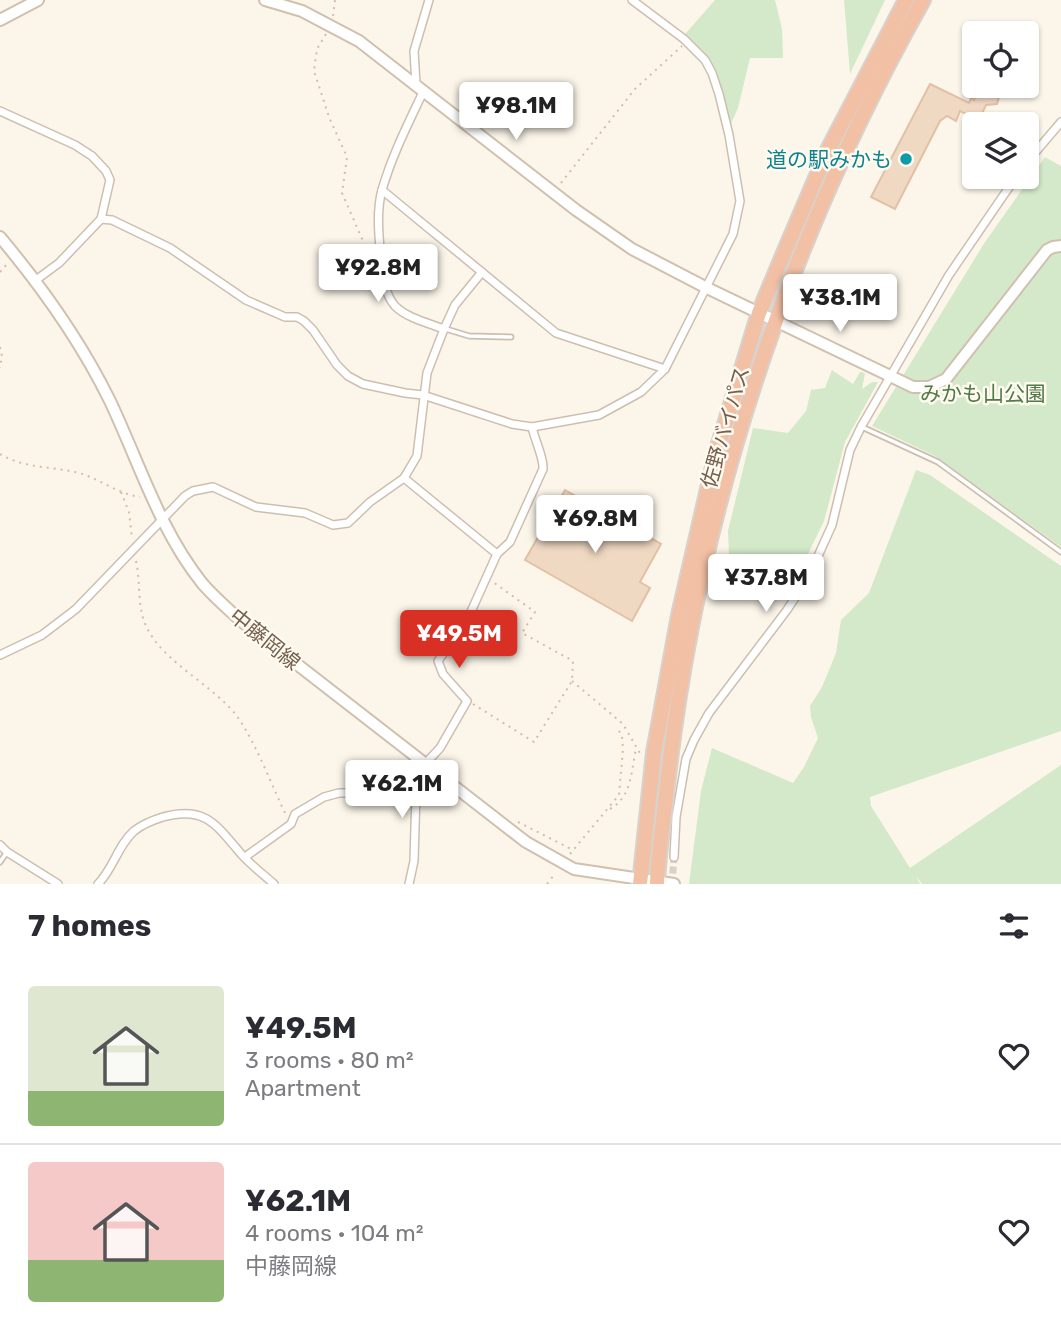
<!DOCTYPE html>
<meta charset="utf-8">
<style>
:root{--surface:#fff;--page:#f7f7f7;--text:#2b2b33;--muted:#7c7c81;--line:#e1e1e2;--accent:#d93025}
body{margin:0;font-family:Rubik,"Noto Sans JP",sans-serif;background:var(--page);color:var(--text);height:100vh;display:flex;flex-direction:column;font-size:26px;white-space:nowrap}
*{box-sizing:border-box;margin:0}
p{font-size:23px;color:var(--muted)}
.icon{flex:none;width:38px;height:38px;fill:none;stroke:currentColor;stroke-width:2;stroke-linecap:round;stroke-linejoin:round}
.map{position:relative;height:884px;overflow:hidden}
.sheet{display:flex;flex-direction:column;background:var(--surface);flex:1}
.sheet>*{flex:none}
.fabs{position:absolute;left:962px;top:21px;display:grid;gap:14px}
.fabs a{display:grid;place-items:center;width:77px;height:77px;border-radius:7px;background:var(--surface);box-shadow:0 2px 5px #0004;font-size:35px}
.price{position:absolute;translate:-50% -60px;padding:0 16px;border-radius:7px;background:#fff;color:#222;font-size:23px;line-height:46px;filter:drop-shadow(0 2px 4px #0008)}
.price::after{content:'';position:absolute;left:50%;top:42px;width:21px;height:16px;margin-left:-10px;background:inherit;clip-path:polygon(0 0,100% 0,50% 100%)}
.price.on{background:var(--accent);color:#fff}
ul{padding:0;list-style:none}
li{display:flex;align-items:center;gap:21px;height:175px;padding:0 28px}
li+li{border-top:2px solid var(--line)}
li span{display:grid;place-items:center;flex:none;width:196px;height:140px;border-radius:7px;color:#555}
li>.icon{margin-inline-start:auto}
span .icon{width:84px;height:84px;fill:#fffc;stroke-width:1}
li b{font-size:30px}
h2{display:flex;justify-content:space-between;align-items:center;height:84px;padding:0 28px;font-size:30px}
.map>svg:first-child{display:block}
.green{fill:#d3e9c9}
.building{fill:#f0d9c3;stroke:#e1c1a4;stroke-width:2}
.lines{fill:none;stroke-linecap:round;stroke-linejoin:round}
.street-tunnel{stroke:#dad0c3;stroke-width:7;stroke-dasharray:7 3.5;stroke-linecap:butt}
.lane-casing{stroke:#cdbfb0;stroke-width:7}
.street-casing{stroke:#cdbfb0;stroke-width:10}
.secondary-casing{stroke:#d0c0ae;stroke-width:14}
.highway-casing{stroke:#d8d2cd;stroke-width:18}
.path{stroke:#d5bca6;stroke-width:2;stroke-dasharray:2 5;stroke-linecap:butt}
.lane{stroke:#fff;stroke-width:3.5}
.street{stroke:#fff;stroke-width:7}
.secondary{stroke:#fff;stroke-width:10}
.highway{stroke:#f2c0a5;stroke-width:14}
.culture-dot{fill:#0f9aa8;stroke:#fefaf0;stroke-width:2.5}
.labels{text-anchor:middle;dominant-baseline:central;stroke-width:5;stroke-linejoin:round;paint-order:stroke}
.culture-label{font-size:21px;fill:#0d838f;stroke:#fefaf0;text-anchor:end}
.park-label{font-size:21px;fill:#517a47;stroke:#fefaf0}
.street-label{font-size:21px;fill:#75604e;stroke:#fefaf0}
</style>
<div class="map">
<svg width="1061" height="884" viewBox="0 0 1061 884">
<rect width="100%" height="100%" fill="#fcf6ea"/>
<g class="green">
<path d="M715 0H775L782 29 783 58H750L738 108 730 126C722 80 713 73 679 41Z"/>
<polygon points="844,0 885,0 850,74"/>
<polygon points="1045,157 1061,166 1061,547 935,456 872,426 985,242"/>
<polygon points="832,370 853,384 860,372 865,373 862,389 872,382 878,382 845,442 824,521 807,556 782,595 758,577 757,563 729,556 728,531 753,428 788,433 806,411 811,390 825,388"/>
<polygon points="916,470 930,475 1061,566 1061,731 870,797 871,806 910,868 1061,765 1061,884 922,884 916,876 920,884 689,884 701,791 712,748 793,783 804,767 818,738 811,717 810,706 822,687 836,653 841,620 869,593"/>
</g>
<g class="building">
<polygon points="930,84 969,103 971,98 974,100 979,91 987,96 999,97 997,104 986,105 979,120 960,111 956,121 947,116 940,121 895,209 871,197"/>
<polygon points="565,490 661,544 640,582 650,588 632,621 525,560"/>
</g>
<g class="lines">
<polyline class="street-tunnel" points="672,884 674,857"/>
<g class="lane-casing">
<g id="lane">
<polyline points="446,329 469,336 511,337"/>
<polyline points="862,427 938,462 1061,552"/>
<polyline points="0,862 7,852"/>
</g>
</g>
<g class="street-casing">
<g id="street">
<polyline points="416,84 414,51 429,0"/>
<polyline points="0,111 75,145 92,156 106,171 110,180 101,219 59,263 36,280"/>
<polyline points="1027,162 1061,122"/>
<polyline points="382,190 556,333 665,369"/>
<polyline points="101,219 112,220 170,248 246,300 285,317 297,317 304,321 313,330 337,365 348,376 363,384 405,393 423,395 512,424 532,427 599,415 641,392 665,369 733,234 740,201 729,135 719,94 712,73 705,60 684,39 632,0"/>
<polyline points="444,329 455,305 482,272"/>
<polyline points="404,478 497,554"/>
<path d="M0 655 42 635 76 609 185 496 193 491 213 487 256 507 305 513 333 525 348 523 370 502 404 478 417 456 427 373 444 329C428 323 407 318 395 306 384 293 383 276 381 260 379 238 376 211 382 190 392 155 409 122 424 90"/>
<path d="M425 764 440 748 467 701 443 674 438 661 469 616 497 554 510 542 543 469C544 458 535 441 532 427"/>
<polyline points="0,845 7,852 58,884"/>
<polyline points="245,857 291,824 295,814 324,797 339,793 375,793 392,786 417,758"/>
<polyline points="674,857 676,817 686,759 694,740 709,713 787,610 809,576 832,525 850,450 861,427 949,275 1016,177"/>
<path d="M98 884C113 869 118 845 134 831 143 824 153 820 163 817 206 805 217 826 242 855 252 866 264 875 274 884"/>
<polyline points="409,884 414,861 417,759"/>
</g>
</g>
<g class="secondary-casing">
<g id="secondary">
<polyline points="265,0 302,11 359,41 576,210 632,249 705,287 913,387 929,387 946,379 1047,250 1053,247 1061,246"/>
<polyline points="0,20 38,0"/>
<path d="M0 237C42 287 81 342 110 401 139 462 159 529 202 583 213 596 227 608 240 620L526 842 574 869 674 884"/>
</g>
</g>
<g class="highway-casing">
<g id="highway">
<polyline points="640,884 654,752 679,615 716,454 759,313 784,253 828,150 906,0"/>
<path d="M657 884C658 854 663 824 666 795 695 517 786 243 923 0"/>
</g>
</g>
<g class="path">
<polyline points="333,16 335,0"/>
<polyline points="326,34 317,49 314,71 329,117 347,157 342,193 373,264"/>
<polyline points="561,183 635,89 682,46"/>
<polyline points="0,272 8,263"/>
<polyline points="0,347 2,356 0,368"/>
<path d="M0 454C25 469 52 466 79 473 100 479 118 494 140 497"/>
<polyline points="121,492 129,512 132,538"/>
<path d="M136 561C140 579 138 597 142 614 152 659 213 682 239 719 257 746 272 786 286 815"/>
<polyline points="572,681 623,724 641,755"/>
<polyline points="473,704 534,742 572,681 573,661 522,633 535,612 493,582"/>
<path d="M610 809C632 797 631 771 636 749"/>
<polyline points="518,822 573,850"/>
<polyline points="570,854 619,795 623,749 622,736 618,729"/>
<polyline points="547,884 554,875"/>
</g>
<use href="#lane" class="lane"/>
<use href="#street" class="street"/>
<use href="#secondary" class="secondary"/>
<use href="#highway" class="highway"/>
</g>
<circle class="culture-dot" cx="906" cy="159" r="7"/>
<g class="labels">
<g class="culture-label">
<text x="892" y="159">道の駅みかも</text>
</g>
<g class="park-label">
<text x="983" y="393">みかも山公園</text>
</g>
<g class="street-label">
<text transform="translate(725 427) rotate(-74)">佐野バイパス</text>
<text transform="translate(265 639) rotate(39)">中藤岡線</text>
</g>
</g>
</svg>
<div class="fabs">
<a><svg class="icon" aria-label="locate" viewBox="0 0 24 24"><circle cx="12" cy="12" r="6"/><path d="M12 2v4M12 18v4M2 12h4M18 12h4"/></svg></a>
<a><svg class="icon" aria-label="layers" viewBox="0 0 24 24"><path d="M12 4l9 5-9 5-9-5zM3 14l9 5 9-5"/></svg></a>
</div>
<b class="price" style="left:516px;top:142px">¥98.1M</b>
<b class="price" style="left:378px;top:304px">¥92.8M</b>
<b class="price" style="left:840px;top:334px">¥38.1M</b>
<b class="price" style="left:595px;top:555px">¥69.8M</b>
<b class="price" style="left:766px;top:614px">¥37.8M</b>
<b class="price on" style="left:459px;top:670px">¥49.5M</b>
<b class="price" style="left:402px;top:820px">¥62.1M</b>
</div>
<section class="sheet">
<h2>7 homes<svg class="icon" aria-label="filters" viewBox="0 0 24 24"><path d="M4 7h16M4 17h16"/><circle cx="9" cy="7" r="2"/><circle cx="15" cy="17" r="2"/></svg></h2>
<ul>
<li><span style="background:linear-gradient(#dfe7d0 75%,#8fb573 0)"><svg class="icon" aria-label="home" viewBox="0 0 24 24"><path d="M3 11l9-7 9 7M6 9v11h12V9"/></svg></span><div><b>¥49.5M</b><p>3 rooms · 80 m²</p><p>Apartment</p></div><svg class="icon" aria-label="heart" viewBox="0 0 24 24"><path d="M12 20l-8-8c-3-5 5-10 8-4 3-6 11-1 8 4z"/></svg></li>
<li><span style="background:linear-gradient(#f6c9c9 70%,#8fb573 0)"><svg class="icon" aria-label="home" viewBox="0 0 24 24"><path d="M3 11l9-7 9 7M6 9v11h12V9"/></svg></span><div><b>¥62.1M</b><p>4 rooms · 104 m²</p><p>中藤岡線</p></div><svg class="icon" aria-label="heart" viewBox="0 0 24 24"><path d="M12 20l-8-8c-3-5 5-10 8-4 3-6 11-1 8 4z"/></svg></li>
</ul>
</section>
